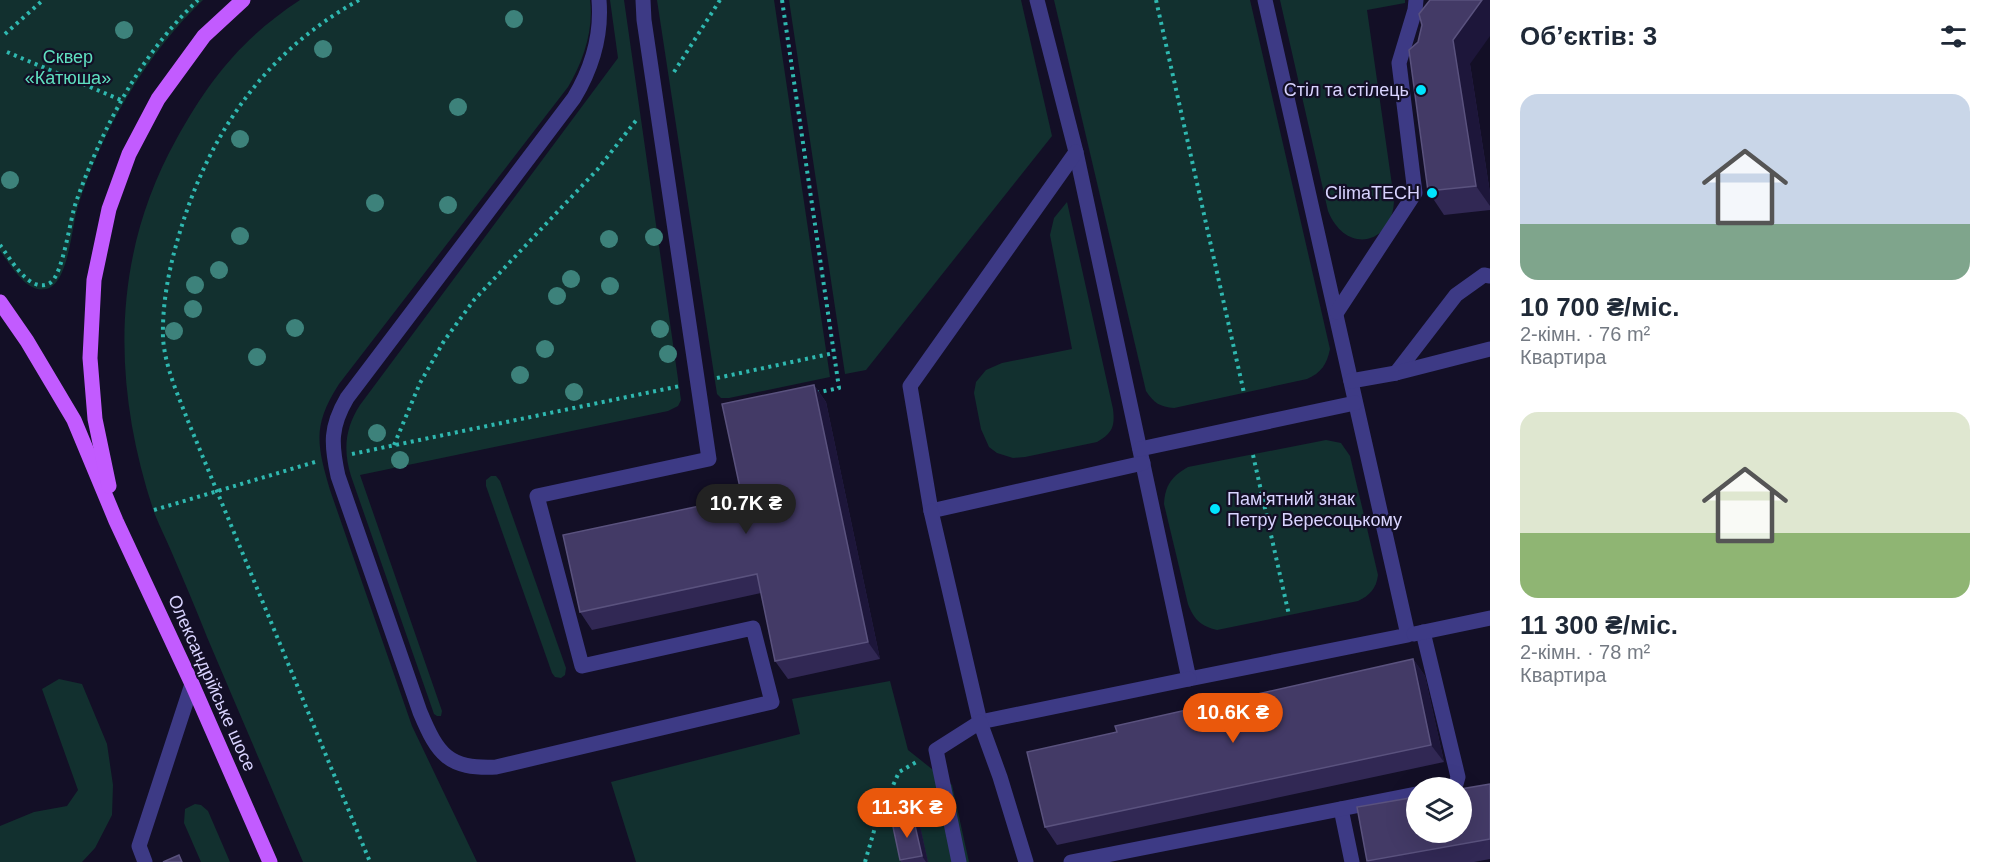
<!DOCTYPE html>
<html lang="uk">
<meta charset="utf-8">
<style>
:root{--surface:#fff;--page:#f2f2f3;--text:#1f2937;--muted:#747a83;--accent:#ea580c}
body{margin:0;font-family:Arial,sans-serif;background:var(--page);color:var(--text);height:100vh;display:flex;flex-direction:column;font-size:22px;white-space:nowrap}
*{box-sizing:border-box;margin:0}
p{font-size:20px;color:var(--muted)}
.icon{flex:none;width:33px;height:33px;fill:none;stroke:currentColor;stroke-width:2;stroke-linecap:round;stroke-linejoin:round}
.map{position:relative;flex:1;overflow:hidden}
.panel{display:flex;flex-direction:column;background:var(--surface);width:510px}
.panel>*{flex:none}
.buttons{position:absolute;left:1406px;top:777px;display:grid;gap:12px}
.buttons a{display:grid;place-items:center;width:66px;height:66px;border-radius:50%;background:var(--surface);box-shadow:0 6px 24px #0002;font-size:30px}
.price{position:absolute;translate:-50% -51px;padding:0 14px;border-radius:21px;background:var(--accent);color:#fff;font-size:20px;line-height:39px;filter:drop-shadow(0 2px 3px #0008)}
.price::after{content:'';position:absolute;left:50%;top:36px;width:18px;height:14px;margin-left:-9px;background:inherit;clip-path:polygon(0 0,100% 0,50% 100%)}
.price.active{background:#222;color:#fff}
ul{padding:0;list-style:none}
li{display:grid;align-content:center;gap:12px;height:318px;padding:0 30px}
li span{display:grid;place-items:center;height:186px;border-radius:18px;color:#555}
li>.icon{margin-inline-start:auto}
span .icon{width:108px;height:108px;fill:#fffc;stroke-width:1}
li b{font-size:26px}
h2{display:flex;justify-content:space-between;align-items:center;height:72px;padding:0 30px;font-size:26px}
main{display:flex;flex:1;min-height:0}
.map>svg:first-child{display:block}
.green{fill:#12302f}
.lines{fill:none;stroke-linecap:round;stroke-linejoin:round}
.path{stroke:#2fb8b0;stroke-width:4;stroke-dasharray:3 4.5;stroke-linecap:butt}
.minor{stroke:#3d3a85;stroke-width:15}
.major{stroke:#c25bff;stroke-width:15}
.tree{fill:#3d827b}
.wall{fill:#312854}
.shaded-wall{fill:#1d163a}
.building{fill:#433a66;stroke:#5a527e;stroke-width:1.5}
.poi-dot{fill:#00e5ff;stroke:#130f26;stroke-width:2}
.labels{text-anchor:middle;dominant-baseline:central;stroke-width:4.5;stroke-linejoin:round;paint-order:stroke}
.park-label{font-size:18px;fill:#5fe0c0;stroke:#130f26}
.poi-label{font-size:18px;fill:#d9d4ff;stroke:#130f26;text-anchor:end}
.street-label{font-size:18px;fill:#d9d4ff;stroke:#130f26}
</style>
<main>
<div class="map">
<svg width="1490" height="862" viewBox="0 0 1490 862">
<rect width="100%" height="100%" fill="#130f26"/>
<g class="green">
<path d="M0 0H203C146 54 102 131 78 206 72 225 69 276 51 287 29 299 11 265 0 251Z"/>
<path d="M300 0H590C594 30 583 62 568 87L339 384C312 426 317 445 330 490L412 726 477 862H303C271 787 239 712 207 637 196 609 184 581 172 553 166 538 158 524 153 509 112 383 111 256 177 138 210 79 242 38 300 0Z"/>
<path d="M610 0H624L681 400 678 406 668 411 360 475 442 711 441 716H437L434 714 351 476C343 450 345 428 360 405L618 58Z"/>
<polygon points="657,0 774,0 830,377 729,398 721,398 717,394"/>
<polygon points="789,0 1021,0 1052,136 866,370 845,374"/>
<path d="M1054 0H1250L1330 349C1327 364 1321 373 1307 379L1174 408C1160 407 1154 403 1146 391Z"/>
<path d="M1280 0H1405V3L1367 10 1394 199C1394 243 1347 257 1328 211Z"/>
<path d="M1067 202 1113 409C1115 426 1113 433 1097 442L1025 457 1013 458 997 453 989 447 981 429 974 393 976 382 986 370 1002 363 1072 349 1050 235 1054 218Z"/>
<path d="M1326 440 1341 443 1350 456 1378 575C1376 589 1370 595 1358 601L1217 630C1201 626 1194 620 1188 604L1164 504C1165 485 1172 476 1188 467Z"/>
<polygon points="491,476 496,476 500,481 566,668 565,675 561,678 555,677 552,673 486,486 486,480"/>
<polygon points="59,679 82,684 107,744 113,785 112,815 95,848 82,862 0,862 0,826 34,812 67,806 78,790 42,689"/>
<polygon points="890,681 908,750 952,785 969,862 636,862 611,782 800,734 792,699"/>
<polygon points="195,804 201,805 208,811 230,862 201,862 184,823 185,809"/>
</g>
<g class="lines">
<g class="path">
<path d="M359 0C265 52 209 133 179 235 169 268 162 304 163 338 165 367 178 395 188 421L370 862"/>
<polyline points="782,0 839,388 815,393"/>
<polyline points="1156,0 1244,393"/>
<polyline points="5,34 43,0"/>
<polyline points="7,52 121,100"/>
<polyline points="674,72 720,0"/>
<path d="M0 245C10 258 30 295 50 283 63 275 70 219 76 202 103 127 140 55 198 0"/>
<polyline points="717,378 834,353"/>
<polyline points="394,445 420,383 444,341 474,300 597,170 638,118"/>
<polyline points="352,454 680,386"/>
<polyline points="1253,455 1289,615"/>
<polyline points="154,510 315,462"/>
<polyline points="865,862 876,824 899,772 918,761"/>
</g>
<g class="minor">
<path d="M599 0C602 36 592 68 574 98L347 398C330 427 331 444 338 476L420 712C438 755 448 769 496 767L772 702 753 628 582 666 537 496 709 459 644 20 643 0"/>
<path d="M1037 0 1076 152 1189 679 1408 635C1360 423 1314 211 1265 0"/>
<polyline points="1076,152 910,386 931,511 1143,463"/>
<polyline points="1337,312 1415,193 1399,63 1415,10 1416,0"/>
<polyline points="1396,373 1456,295 1484,275 1490,276"/>
<polyline points="1351,381 1396,373 1490,349"/>
<polyline points="1140,449 1355,403"/>
<polyline points="931,511 980,722 1189,679"/>
<polyline points="1423,632 1458,777 1456,784 1447,788"/>
<polyline points="1414,634 1490,618"/>
<polyline points="1341,809 1352,862"/>
<polyline points="145,862 139,846 192,684"/>
<polyline points="959,862 936,750 980,722 1000,777 1026,862"/>
<polyline points="1071,862 1416,794"/>
</g>
<g class="major">
<polyline points="0,302 27,341 74,420 116,521 192,684 270,862"/>
<polyline points="109,486 95,419 90,358 94,280 109,209 129,154 158,99 204,36 243,0"/>
</g>
</g>
<g class="tree">
<circle cx="514" cy="19" r="9"/>
<circle cx="124" cy="30" r="9"/>
<circle cx="323" cy="49" r="9"/>
<circle cx="458" cy="107" r="9"/>
<circle cx="240" cy="139" r="9"/>
<circle cx="10" cy="180" r="9"/>
<circle cx="375" cy="203" r="9"/>
<circle cx="448" cy="205" r="9"/>
<circle cx="240" cy="236" r="9"/>
<circle cx="654" cy="237" r="9"/>
<circle cx="609" cy="239" r="9"/>
<circle cx="219" cy="270" r="9"/>
<circle cx="571" cy="279" r="9"/>
<circle cx="195" cy="285" r="9"/>
<circle cx="610" cy="286" r="9"/>
<circle cx="557" cy="296" r="9"/>
<circle cx="193" cy="309" r="9"/>
<circle cx="295" cy="328" r="9"/>
<circle cx="660" cy="329" r="9"/>
<circle cx="174" cy="331" r="9"/>
<circle cx="545" cy="349" r="9"/>
<circle cx="668" cy="354" r="9"/>
<circle cx="257" cy="357" r="9"/>
<circle cx="520" cy="375" r="9"/>
<circle cx="574" cy="392" r="9"/>
<circle cx="377" cy="433" r="9"/>
<circle cx="400" cy="460" r="9"/>
</g>
<g class="wall">
<polygon points="1418,42 1470,64 1490,193 1490,210 1444,215 1428,191"/>
<polygon points="814,385 826,402 880,659 788,679 775,661 761,593 592,630 580,612 742,497"/>
<polygon points="1413,659 1425,676 1444,762 1057,845 1045,827 1117,732"/>
<polygon points="1490,784 1490,859 1474,862 1368,862 1367,861"/>
<polygon points="920,826 928,862 901,862 900,860"/>
</g>
<g class="shaded-wall">
<polygon points="1482,0 1490,0 1490,36 1470,64 1490,193 1490,206 1476,186 1453,40"/>
<polygon points="814,385 826,402 880,659 868,642"/>
<polygon points="1413,659 1425,676 1444,762 1431,745"/>
<polygon points="913,817 920,826 928,862 926,862 922,856"/>
</g>
<g class="building">
<polygon points="1430,0 1482,0 1453,40 1476,186 1428,191 1409,50 1418,42 1422,25 1419,14"/>
<polygon points="814,385 868,642 775,661 757,574 580,612 563,535 742,497 722,404"/>
<polygon points="1413,659 1431,745 1045,827 1027,752 1117,732 1115,726"/>
<polygon points="1490,784 1490,839 1367,861 1357,807 1416,797 1416,832 1461,832 1461,789"/>
<polygon points="913,817 922,856 900,860 892,822"/>
<polygon points="179,855 182,862 163,862"/>
</g>
<g class="poi-dot">
<circle cx="1421" cy="90" r="6"/>
<circle cx="1432" cy="193" r="6"/>
<circle cx="1215" cy="509" r="6"/>
</g>
<g class="labels">
<g class="park-label">
<text x="68" y="57">Сквер<tspan x="68" dy="21">«Катюша»</tspan></text>
</g>
<g class="poi-label">
<text x="1409" y="90">Стіл та стілець</text>
<text x="1420" y="193">ClimaTECH</text>
<text x="1227" y="499" text-anchor="start">Пам'ятний знак<tspan x="1227" dy="21">Петру Вересоцькому</tspan></text>
</g>
<g class="street-label">
<text transform="translate(212 683) rotate(66)">Олександрійське шосе</text>
</g>
</g>
</svg>
<div class="buttons">
<a><svg class="icon" aria-label="layers" viewBox="0 0 24 24"><path d="M12 4l9 5-9 5-9-5zM3 14l9 5 9-5"/></svg></a>
</div>
<b class="price active" style="left:746px;top:535px">10.7K ₴</b>
<b class="price" style="left:1233px;top:744px">10.6K ₴</b>
<b class="price" style="left:907px;top:839px">11.3K ₴</b>
</div>
<section class="panel">
<h2>Об’єктів: 3<svg class="icon" aria-label="filters" viewBox="0 0 24 24"><path d="M4 7h16M4 17h16"/><circle cx="9" cy="7" r="2"/><circle cx="15" cy="17" r="2"/></svg></h2>
<ul>
<li><span style="background:linear-gradient(#c9d6e8 70%,#7fa58c 0)"><svg class="icon" aria-label="home" viewBox="0 0 24 24"><path d="M3 11l9-7 9 7M6 9v11h12V9"/></svg></span><div><b>10 700 ₴/міс.</b><p>2-кімн. · 76 m²</p><p>Квартира</p></div></li>
<li><span style="background:linear-gradient(#dfe7d0 65%,#8fb573 0)"><svg class="icon" aria-label="home" viewBox="0 0 24 24"><path d="M3 11l9-7 9 7M6 9v11h12V9"/></svg></span><div><b>11 300 ₴/міс.</b><p>2-кімн. · 78 m²</p><p>Квартира</p></div></li>
</ul>
</section>
</main>
